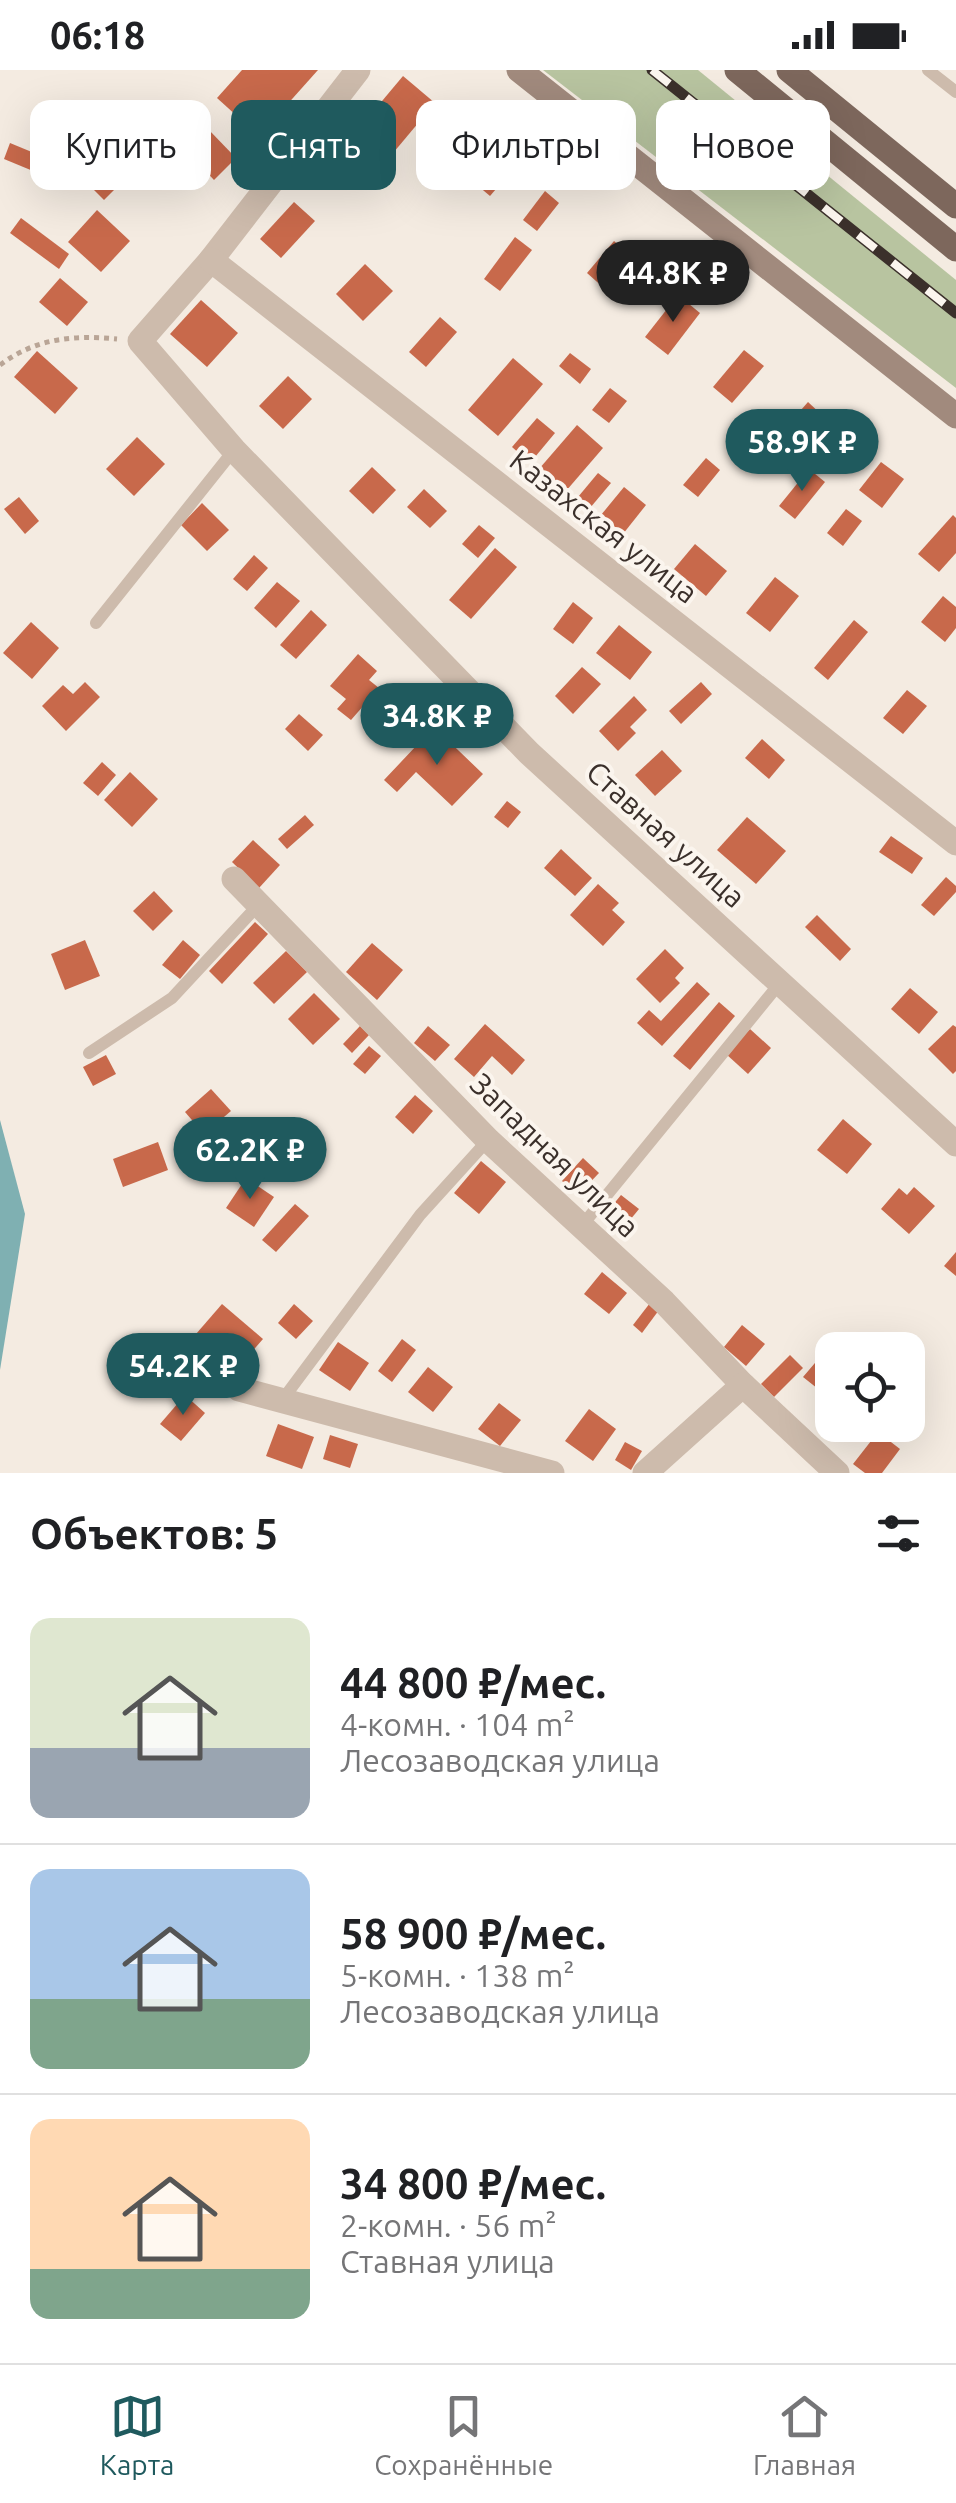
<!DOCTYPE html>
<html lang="ru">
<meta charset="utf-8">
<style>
:root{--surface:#fff;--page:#f2f2f2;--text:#202124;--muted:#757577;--line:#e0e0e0;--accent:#1f5a5e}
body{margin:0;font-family:Ubuntu,sans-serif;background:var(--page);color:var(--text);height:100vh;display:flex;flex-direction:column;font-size:38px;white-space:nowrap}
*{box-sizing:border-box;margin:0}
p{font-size:32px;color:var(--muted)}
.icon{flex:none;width:55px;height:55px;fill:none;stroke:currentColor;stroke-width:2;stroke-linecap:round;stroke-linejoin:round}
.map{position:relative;height:1403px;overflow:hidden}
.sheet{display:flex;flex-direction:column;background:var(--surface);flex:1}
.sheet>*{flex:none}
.banner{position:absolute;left:30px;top:30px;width:898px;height:90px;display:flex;gap:20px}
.tools{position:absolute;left:815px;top:1262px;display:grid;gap:20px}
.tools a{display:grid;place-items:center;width:110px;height:110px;border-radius:20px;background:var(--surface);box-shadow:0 10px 40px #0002;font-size:50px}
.price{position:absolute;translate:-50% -85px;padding:0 22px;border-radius:35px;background:var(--accent);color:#fff;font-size:32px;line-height:65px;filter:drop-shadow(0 2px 5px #0008)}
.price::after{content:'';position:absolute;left:50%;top:60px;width:30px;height:22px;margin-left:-15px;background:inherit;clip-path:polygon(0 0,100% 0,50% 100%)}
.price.current{background:#222;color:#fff}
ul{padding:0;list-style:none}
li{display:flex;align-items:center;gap:30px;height:250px;padding:0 30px}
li+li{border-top:2px solid var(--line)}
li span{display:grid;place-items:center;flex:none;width:280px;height:200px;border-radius:20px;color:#555}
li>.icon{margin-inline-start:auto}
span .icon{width:120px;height:120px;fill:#fffc;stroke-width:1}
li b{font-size:42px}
h2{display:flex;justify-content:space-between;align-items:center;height:120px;padding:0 30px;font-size:42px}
.pill{padding:0 35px;border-radius:20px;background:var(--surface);box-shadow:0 10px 40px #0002;font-size:35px;line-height:90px}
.pill.current{background:var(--accent);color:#fff}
.status{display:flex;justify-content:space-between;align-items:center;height:70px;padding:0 50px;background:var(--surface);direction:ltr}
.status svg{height:28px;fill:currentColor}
.tab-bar{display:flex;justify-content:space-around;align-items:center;height:140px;border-top:2px solid var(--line);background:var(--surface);font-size:28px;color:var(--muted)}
.tab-bar a{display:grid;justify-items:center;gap:5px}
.tab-bar .current{color:var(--accent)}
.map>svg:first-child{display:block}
.green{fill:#b8c4a0}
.water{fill:#7fb0b2}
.building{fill:#c8694b}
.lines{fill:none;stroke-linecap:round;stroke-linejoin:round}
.path{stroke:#b9a596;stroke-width:5;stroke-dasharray:5 5;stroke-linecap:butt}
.lane{stroke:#cdbbac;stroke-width:12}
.street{stroke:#cdbbac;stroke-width:25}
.secondary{stroke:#a18a7d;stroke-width:25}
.primary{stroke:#7d675c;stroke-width:25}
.rail-casing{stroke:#3b302b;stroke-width:11}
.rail{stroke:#fbf5ee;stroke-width:8;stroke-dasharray:22;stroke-linecap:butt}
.labels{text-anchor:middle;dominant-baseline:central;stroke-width:8;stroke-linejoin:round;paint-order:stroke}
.street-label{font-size:30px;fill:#3b302b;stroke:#fbf5ee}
</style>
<div class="status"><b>06:18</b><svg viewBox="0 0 49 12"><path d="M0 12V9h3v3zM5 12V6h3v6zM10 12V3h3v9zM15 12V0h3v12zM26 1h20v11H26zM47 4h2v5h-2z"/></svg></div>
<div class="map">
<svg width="956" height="1403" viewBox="0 0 956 1403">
<rect width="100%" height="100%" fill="#f4ebe1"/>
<polygon class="green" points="543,0 698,0 956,210 956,318"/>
<polygon class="water" points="0,1050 25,1144 0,1300"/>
<g class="building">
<polygon points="242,0 318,0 259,66 217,28"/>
<polygon points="403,6 435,33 378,101 346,74"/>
<polygon points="209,60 236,88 214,110 187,81"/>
<polygon points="484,70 515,97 490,126 458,99"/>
<polygon points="10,73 39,85 33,101 4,89"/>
<polygon points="99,77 128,106 104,130 75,101"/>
<polygon points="545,121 559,133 537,161 523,150"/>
<polygon points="294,132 315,151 281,188 260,169"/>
<polygon points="97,140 130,171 101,202 68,172"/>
<polygon points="21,148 69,184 59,199 10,163"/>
<polygon points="515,167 532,180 500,221 484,209"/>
<polygon points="614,171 642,195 614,227 587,203"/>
<polygon points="365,194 393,221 363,251 336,224"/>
<polygon points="60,208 88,232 67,256 39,232"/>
<polygon points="678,225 700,243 668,285 645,267"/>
<polygon points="201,230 238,263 207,297 170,264"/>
<polygon points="440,247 457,262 426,297 409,282"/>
<polygon points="744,280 764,296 732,333 713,317"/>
<polygon points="37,281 78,318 55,344 14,307"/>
<polygon points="570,283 591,299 580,314 559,296"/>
<polygon points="513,288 543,314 498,366 468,340"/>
<polygon points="288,306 312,329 283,359 259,336"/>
<polygon points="610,318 627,331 609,353 592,340"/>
<polygon points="808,332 823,346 802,369 787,356"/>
<polygon points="537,348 555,363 530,393 512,377"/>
<polygon points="577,355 603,378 566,421 539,399"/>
<polygon points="137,367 165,394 134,426 106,399"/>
<polygon points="706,388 720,400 698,427 683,415"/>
<polygon points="881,392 904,409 882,438 859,420"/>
<polygon points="372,397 396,420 373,444 349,421"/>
<polygon points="809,399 825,412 795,449 779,436"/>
<polygon points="598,403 611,413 590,438 578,427"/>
<polygon points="624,417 646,435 623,464 601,445"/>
<polygon points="424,419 447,441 430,458 407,437"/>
<polygon points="19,427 39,451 25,464 4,439"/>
<polygon points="202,433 229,460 207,481 181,455"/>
<polygon points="846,439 862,451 843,476 827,463"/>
<polygon points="953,445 956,448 956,483 939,502 918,484"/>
<polygon points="479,455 495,468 478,488 462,474"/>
<polygon points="695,474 727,501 706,526 674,499"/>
<polygon points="495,478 517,497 471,549 449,530"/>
<polygon points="254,485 268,498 247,521 233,509"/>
<polygon points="775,507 799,526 770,562 746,543"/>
<polygon points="277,512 300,531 276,558 254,538"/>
<polygon points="943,526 956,537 956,558 945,572 921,552"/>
<polygon points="573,532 593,548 573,574 553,559"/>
<polygon points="311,540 327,555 296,589 280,575"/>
<polygon points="854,550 868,562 828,610 814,598"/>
<polygon points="31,552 59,578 32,609 3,583"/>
<polygon points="619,555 652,582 630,610 596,583"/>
<polygon points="358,584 377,601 369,610 379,618 351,650 337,639 346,629 330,616"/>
<polygon points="582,597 601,614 573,644 555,626"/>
<polygon points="85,612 100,627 66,661 42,636 63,615 73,624"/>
<polygon points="701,612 712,624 681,654 669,641"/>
<polygon points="907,620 927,636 903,664 883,648"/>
<polygon points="400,624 426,650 412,664 386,638"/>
<polygon points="634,626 647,640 630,657 636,663 618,681 599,661"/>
<polygon points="299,644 323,665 308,681 285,659"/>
<polygon points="434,657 483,704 452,736 416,702 397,722 384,710"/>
<polygon points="762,669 785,690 769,709 745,688"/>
<polygon points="662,680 682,701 655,726 635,705"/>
<polygon points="102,692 116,705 98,726 83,713"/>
<polygon points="130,702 158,729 132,757 104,730"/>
<polygon points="507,731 521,742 508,758 494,747"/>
<polygon points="305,745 314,755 287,779 278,769"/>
<polygon points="747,747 786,781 756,814 717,780"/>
<polygon points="891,766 923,788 912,804 879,782"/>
<polygon points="253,770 280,795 259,818 232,792"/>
<polygon points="561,779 592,808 575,826 544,798"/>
<polygon points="946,807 956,816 956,822 934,846 921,835"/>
<polygon points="598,814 619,833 612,840 625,852 603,876 570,845"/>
<polygon points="154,821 173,841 153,861 133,841"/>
<polygon points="817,845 851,879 840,891 805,857"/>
<polygon points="255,852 268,864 222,914 209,901"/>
<polygon points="85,870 100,906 65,920 51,884"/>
<polygon points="183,870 200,885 180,909 162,895"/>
<polygon points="372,873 403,900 377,930 346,902"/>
<polygon points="665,879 684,898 675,908 680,913 660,933 636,909"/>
<polygon points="286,881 307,902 274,934 253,913"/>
<polygon points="697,912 710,924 662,976 637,953 649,940 661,951"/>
<polygon points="910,918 938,942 919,964 891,939"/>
<polygon points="314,923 340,949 313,975 288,949"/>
<polygon points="719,932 735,946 690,1000 673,986"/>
<polygon points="485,954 525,990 512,1005 492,986 474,1007 454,989"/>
<polygon points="953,955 956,957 956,1001 953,1004 928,979"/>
<polygon points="360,956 369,965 352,983 343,974"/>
<polygon points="428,956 450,975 435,991 414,973"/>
<polygon points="750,959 771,978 748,1004 726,984"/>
<polygon points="369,976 381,986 365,1004 353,994"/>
<polygon points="106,985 116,1004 93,1016 83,997"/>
<polygon points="211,1019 231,1041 204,1064 185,1042"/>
<polygon points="415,1025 433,1041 413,1064 395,1047"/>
<polygon points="843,1049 872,1074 847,1104 817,1080"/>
<polygon points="158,1072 168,1100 123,1117 113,1089"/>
<polygon points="583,1088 599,1103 578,1125 562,1111"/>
<polygon points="481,1091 506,1112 479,1144 454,1123"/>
<polygon points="246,1108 274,1127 254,1157 226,1138"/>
<polygon points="914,1117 935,1136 909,1164 881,1139 899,1118 907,1125"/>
<polygon points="621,1125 639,1139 621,1161 603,1147"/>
<polygon points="295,1134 309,1146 276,1182 262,1170"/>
<polygon points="956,1182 956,1206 944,1196"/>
<polygon points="602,1202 627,1223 609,1244 584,1224"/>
<polygon points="650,1233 659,1240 642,1263 633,1255"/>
<polygon points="222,1234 263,1269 236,1300 196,1264"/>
<polygon points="294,1234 313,1251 296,1269 278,1253"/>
<polygon points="742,1255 765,1274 746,1296 724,1277"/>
<polygon points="140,1265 151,1289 124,1301 113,1276"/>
<polygon points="402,1269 416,1280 392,1312 378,1301"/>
<polygon points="338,1272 369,1293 350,1321 319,1300"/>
<polygon points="832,1273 840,1280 832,1280 832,1346 824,1339 832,1330 803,1307"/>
<polygon points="790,1285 803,1298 774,1327 761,1314"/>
<polygon points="428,1297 453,1317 433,1342 408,1322"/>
<polygon points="185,1325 205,1343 181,1371 160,1354"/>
<polygon points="499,1333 521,1350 500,1376 478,1359"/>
<polygon points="589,1339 616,1359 593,1391 565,1371"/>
<polygon points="278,1354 314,1367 302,1399 266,1386"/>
<polygon points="878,1362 900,1379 882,1403 865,1403 853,1394"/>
<polygon points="330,1365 358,1374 350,1398 323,1389"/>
<polygon points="625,1372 642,1381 631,1400 615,1390"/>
</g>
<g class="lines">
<path class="path" d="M0 295C36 268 73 265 117 269"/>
<g class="lane">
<polyline points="928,0 956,22"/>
<polyline points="96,553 234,380"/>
<polyline points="89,983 172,928 260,833"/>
<polyline points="580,1158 780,913"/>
<polyline points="283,1329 420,1145 488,1070"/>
</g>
<g class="street">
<polyline points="358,0 211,190 140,271 234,380 529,683 956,1074"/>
<polyline points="211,190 956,773"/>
<polyline points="234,809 488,1070 664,1232 743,1315 837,1403"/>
<polyline points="239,1319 552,1403"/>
<polyline points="645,1403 743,1315"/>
</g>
<polyline class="secondary" points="519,0 956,346"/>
<g class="primary">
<polyline points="737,0 956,179"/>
<polyline points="789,0 956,136"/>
</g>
<g class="rail-casing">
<polyline id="rail" points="652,0 956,243"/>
</g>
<use href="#rail" class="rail"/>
</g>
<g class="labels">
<g class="street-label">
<text transform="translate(604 456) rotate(38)">Казахская улица</text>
<text transform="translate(666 764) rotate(42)">Ставная улица</text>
<text transform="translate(555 1085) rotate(44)">Западная улица</text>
</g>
</g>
</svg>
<div class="tools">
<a><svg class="icon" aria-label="locate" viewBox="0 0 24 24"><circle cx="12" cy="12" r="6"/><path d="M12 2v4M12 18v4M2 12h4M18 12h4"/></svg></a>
</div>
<b class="price current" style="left:673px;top:255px">44.8K ₽</b>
<b class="price" style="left:802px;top:424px">58.9K ₽</b>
<b class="price" style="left:437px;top:698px">34.8K ₽</b>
<b class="price" style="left:250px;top:1132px">62.2K ₽</b>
<b class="price" style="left:183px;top:1348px">54.2K ₽</b>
<div class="banner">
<a class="pill">Купить</a>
<a class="pill current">Снять</a>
<a class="pill">Фильтры</a>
<a class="pill">Новое</a>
</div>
</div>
<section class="sheet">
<h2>Объектов: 5<svg class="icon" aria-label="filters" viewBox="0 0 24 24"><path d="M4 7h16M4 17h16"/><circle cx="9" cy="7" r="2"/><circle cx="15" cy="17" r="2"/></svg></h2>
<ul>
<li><span style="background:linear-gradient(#dfe7d0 65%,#9aa5b1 0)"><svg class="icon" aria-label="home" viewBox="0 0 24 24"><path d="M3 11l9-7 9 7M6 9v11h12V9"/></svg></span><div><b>44 800 ₽/мес.</b><p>4-комн. · 104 m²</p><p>Лесозаводская улица</p></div></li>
<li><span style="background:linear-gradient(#a9c7e8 65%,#7fa58c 0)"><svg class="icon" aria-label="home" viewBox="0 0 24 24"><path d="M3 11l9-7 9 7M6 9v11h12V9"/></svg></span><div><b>58 900 ₽/мес.</b><p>5-комн. · 138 m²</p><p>Лесозаводская улица</p></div></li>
<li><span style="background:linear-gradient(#ffd9b3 75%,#7fa58c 0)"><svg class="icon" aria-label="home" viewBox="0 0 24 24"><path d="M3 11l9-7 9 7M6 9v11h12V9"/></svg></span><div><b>34 800 ₽/мес.</b><p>2-комн. · 56 m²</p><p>Ставная улица</p></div></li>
</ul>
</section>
<nav class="tab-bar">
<a class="current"><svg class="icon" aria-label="map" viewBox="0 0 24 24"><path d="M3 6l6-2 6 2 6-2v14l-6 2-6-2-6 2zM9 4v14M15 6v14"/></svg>Карта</a>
<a><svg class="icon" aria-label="saved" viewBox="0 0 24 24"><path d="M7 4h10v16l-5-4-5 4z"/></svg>Сохранённые</a>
<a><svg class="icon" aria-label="home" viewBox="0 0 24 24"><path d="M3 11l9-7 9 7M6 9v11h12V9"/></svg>Главная</a>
</nav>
